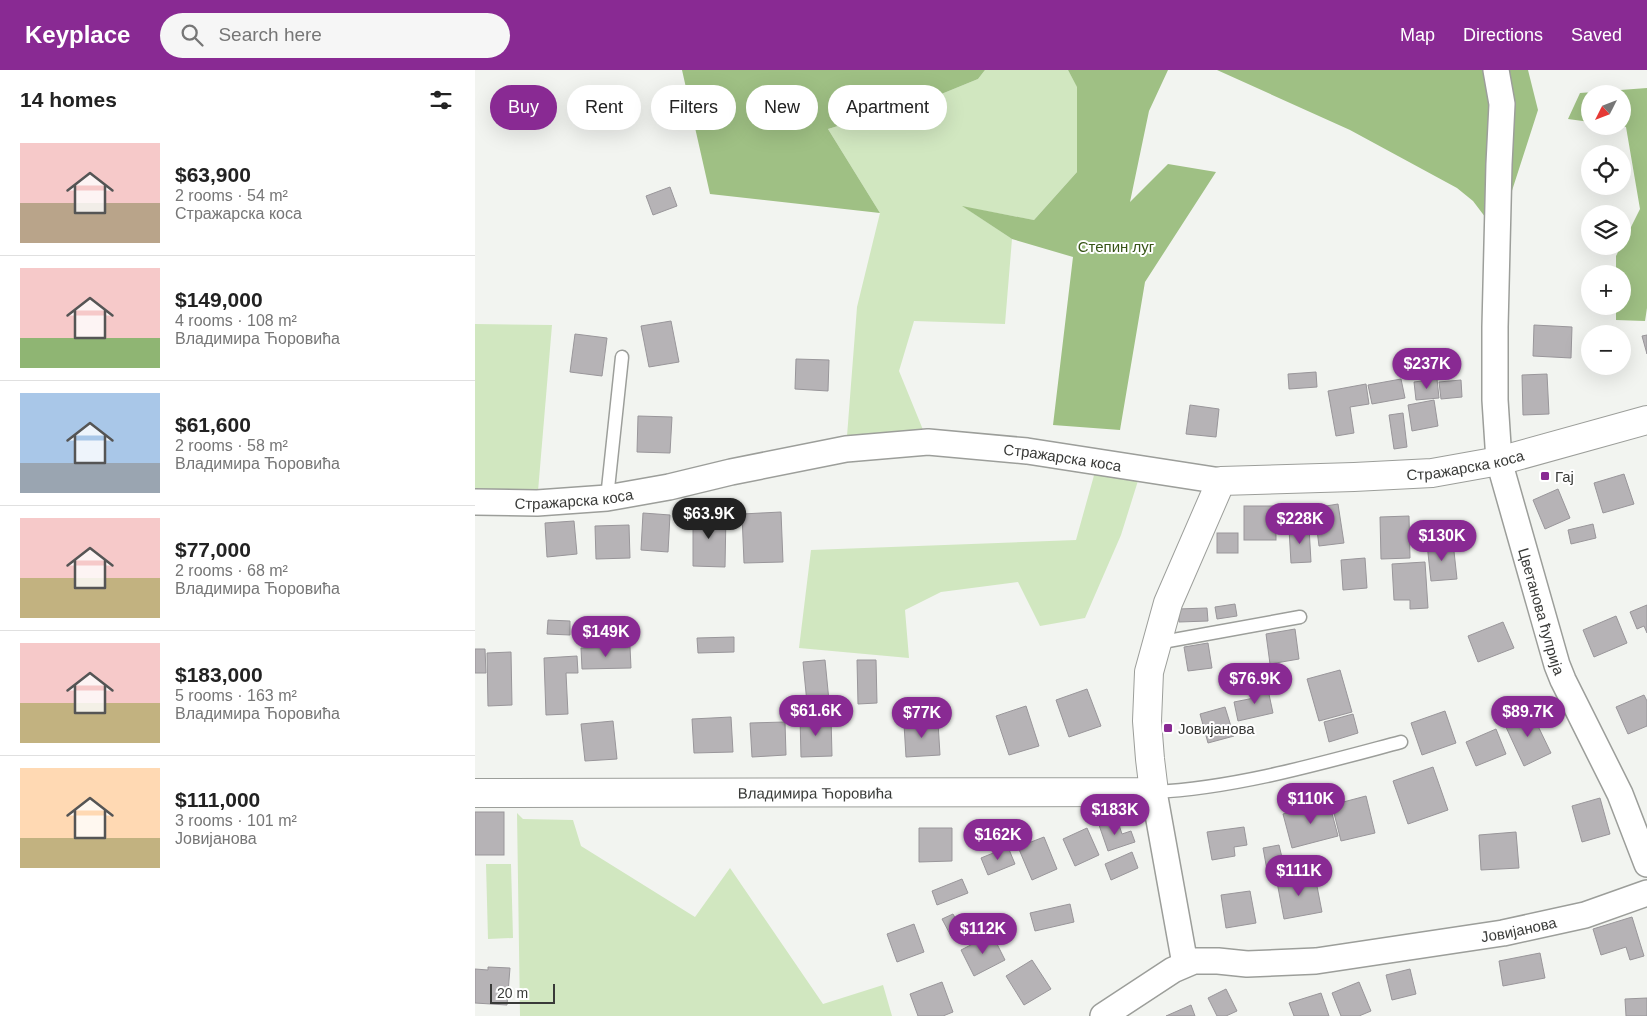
<!DOCTYPE html>
<meta charset="utf-8">
<style>
:root{--surface:#fff;--page:#f6f6f6;--text:#222;--muted:#767676;--line:#e0e0e0;--accent:#892a93}
body{margin:0;font-family:Arial,sans-serif;background:var(--page);color:var(--text);height:100vh;display:flex;flex-direction:column;font-size:19px;white-space:nowrap}
*{box-sizing:border-box;margin:0}
p{font-size:16px;color:var(--muted)}
.icon{flex:none;width:28px;height:28px;fill:none;stroke:currentColor;stroke-width:2;stroke-linecap:round;stroke-linejoin:round}
.map{position:relative;flex:1;overflow:hidden}
.sheet{display:flex;flex-direction:column;background:var(--surface);width:475px}
.sheet>*{flex:none}
.banner{position:absolute;left:15px;top:15px;width:475px;height:45px;display:flex;gap:10px}
.needle{width:32px;rotate:228deg}
.buttons{position:absolute;left:1106px;top:15px;display:grid;gap:10px}
.buttons a{display:grid;place-items:center;width:50px;height:50px;border-radius:50%;background:var(--surface);box-shadow:0 5px 20px #0002;font-size:25px}
.scale{position:absolute;left:15px;bottom:12px;width:65px;box-sizing:border-box;padding-left:5px;border:2px solid #393a38;border-top:0;font-size:14px;line-height:18px;white-space:nowrap;color:#393a38;-webkit-text-stroke:4px #fff;paint-order:stroke}
.price{position:absolute;translate:-50% -42px;padding:0 11px;border-radius:18px;background:var(--accent);color:#fff;font-size:16px;line-height:32px;filter:drop-shadow(0 1px 2px #0008)}
.price::after{content:'';position:absolute;left:50%;top:30px;width:15px;height:11px;margin-left:-8px;background:inherit;clip-path:polygon(0 0,100% 0,50% 100%)}
.price.current{background:#222;color:#fff}
ul{padding:0;list-style:none}
li{display:flex;align-items:center;gap:15px;height:125px;padding:0 20px}
li+li{border-top:1px solid var(--line)}
li span{display:grid;place-items:center;flex:none;width:140px;height:100px;border-radius:0px;color:#555}
li>.icon{margin-inline-start:auto}
span .icon{width:60px;height:60px;fill:#fffc;stroke-width:1}
li b{font-size:21px}
h2{display:flex;justify-content:space-between;align-items:center;height:60px;padding:0 20px;font-size:21px}
.chip{padding:0 18px;border-radius:22px;background:var(--surface);box-shadow:0 5px 20px #0002;font-size:18px;line-height:45px}
.chip.current{background:var(--accent);color:#fff}
header{display:flex;align-items:center;gap:30px;box-sizing:border-box;height:70px;padding:0 25px;background:var(--accent);color:#fff}
header strong{font-size:24px}
nav{display:flex;gap:28px;margin-inline-start:auto;font-size:18px}
.search{width:350px;height:45px;background:var(--page);display:flex;align-items:center;gap:12px;box-sizing:border-box;padding:0 18px;border-radius:28px;color:var(--muted);font-size:19px}
main{display:flex;flex:1;min-height:0}
.map>svg:first-child{display:block}
.green{fill:#d1e7c0}
.forest{fill:#9fc084}
.building{fill:#b6b3b6;stroke:#99969a}
.lines{fill:none;stroke-linecap:round;stroke-linejoin:round}
.service-casing{stroke:#9c9e9a;stroke-width:15}
.minor-casing{stroke:#9c9e9a;stroke-width:28}
.tertiary-casing{stroke:#9c9e9a;stroke-width:30}
.service{stroke:#fff;stroke-width:12}
.minor{stroke:#fff;stroke-width:25}
.tertiary{stroke:#fff;stroke-width:28}
.poi-dot{fill:#892a93;stroke:#fff;stroke-width:2}
.labels{text-anchor:middle;dominant-baseline:central;stroke-width:4;stroke-linejoin:round;paint-order:stroke}
.park-label{font-size:15px;fill:#375516;stroke:#fff}
.street-label{font-size:15px;fill:#393a38;stroke:#fff}
.poi-label{font-size:15px;fill:#393a38;stroke:#fff;text-anchor:start}
</style>
<header>
<strong>Keyplace</strong>
<div class="search"><svg class="icon" aria-label="search" viewBox="0 0 24 24"><circle cx="10" cy="10" r="6"/><path d="M15 15l6 6"/></svg>Search here</div>
<nav><a>Map</a><a>Directions</a><a>Saved</a></nav>
</header>
<main>
<section class="sheet">
<h2>14 homes<svg class="icon" aria-label="filters" viewBox="0 0 24 24"><path d="M4 7h16M4 17h16"/><circle cx="9" cy="7" r="2"/><circle cx="15" cy="17" r="2"/></svg></h2>
<ul>
<li><span style="background:linear-gradient(#f6c9c9 60%,#b9a48a 0)"><svg class="icon" aria-label="home" viewBox="0 0 24 24"><path d="M3 11l9-7 9 7M6 9v11h12V9"/></svg></span><div><b>$63,900</b><p>2 rooms · 54 m²</p><p>Стражарска коса</p></div></li>
<li><span style="background:linear-gradient(#f6c9c9 70%,#8fb573 0)"><svg class="icon" aria-label="home" viewBox="0 0 24 24"><path d="M3 11l9-7 9 7M6 9v11h12V9"/></svg></span><div><b>$149,000</b><p>4 rooms · 108 m²</p><p>Владимира Ћоровића</p></div></li>
<li><span style="background:linear-gradient(#a9c7e8 70%,#9aa5b1 0)"><svg class="icon" aria-label="home" viewBox="0 0 24 24"><path d="M3 11l9-7 9 7M6 9v11h12V9"/></svg></span><div><b>$61,600</b><p>2 rooms · 58 m²</p><p>Владимира Ћоровића</p></div></li>
<li><span style="background:linear-gradient(#f6c9c9 60%,#c2b280 0)"><svg class="icon" aria-label="home" viewBox="0 0 24 24"><path d="M3 11l9-7 9 7M6 9v11h12V9"/></svg></span><div><b>$77,000</b><p>2 rooms · 68 m²</p><p>Владимира Ћоровића</p></div></li>
<li><span style="background:linear-gradient(#f6c9c9 60%,#c2b280 0)"><svg class="icon" aria-label="home" viewBox="0 0 24 24"><path d="M3 11l9-7 9 7M6 9v11h12V9"/></svg></span><div><b>$183,000</b><p>5 rooms · 163 m²</p><p>Владимира Ћоровића</p></div></li>
<li><span style="background:linear-gradient(#ffd9b3 70%,#c2b280 0)"><svg class="icon" aria-label="home" viewBox="0 0 24 24"><path d="M3 11l9-7 9 7M6 9v11h12V9"/></svg></span><div><b>$111,000</b><p>3 rooms · 101 m²</p><p>Јовијанова</p></div></li>
</ul>
</section>
<div class="map">
<svg width="1172" height="946" viewBox="0 0 1172 946">
<rect width="100%" height="100%" fill="#f2f4f0"/>
<g class="green">
<polygon points="510,0 593,0 602,16 602,102 559,150 489,137 537,169 530,254 439,251 424,301 453,372 371,379 382,237 405,143 353,59 459,27 503,9"/>
<polygon points="0,254 77,255 62,433 0,431"/>
<polygon points="623,391 667,398 646,465 610,548 565,556 543,512 466,522 430,540 434,588 324,578 336,480 601,470"/>
<polygon points="42,743 48,749 98,750 106,776 220,847 255,798 348,934 408,915 417,946 45,946"/>
<polygon points="11,794 36,794 38,868 13,869"/>
</g>
<g class="forest">
<polygon points="207,0 510,0 503,9 459,27 353,59 405,143 235,124"/>
<polygon points="593,0 693,0 674,41 655,132 693,94 741,102 670,212 645,360 578,355 598,187 537,169 487,136 559,150 602,102 602,17"/>
<polygon points="742,0 1053,0 1063,40 1023,164 998,131 982,118 875,60"/>
<polygon points="1172,18 1172,238 1170,251 1141,250 1141,236 1148,236 1148,204 1141,204 1141,186 1146,176 1148,176 1148,173 1165,139 1151,57 1148,56 1148,24 1115,24 1115,52 1093,49 1105,23"/>
</g>
<g class="building">
<polygon points="195,117 202,136 178,145 171,126"/>
<polygon points="196,251 204,292 174,297 166,256"/>
<polygon points="1059,255 1097,257 1096,288 1058,286"/>
<polygon points="100,264 132,268 127,306 95,302"/>
<polygon points="1172,265 1172,284 1167,266"/>
<polygon points="321,289 354,290 353,321 320,319"/>
<polygon points="841,302 842,317 814,319 813,304"/>
<polygon points="1072,304 1074,344 1048,345 1047,305"/>
<polygon points="926,309 930,328 897,334 893,315"/>
<polygon points="962,309 964,328 941,330 939,312"/>
<polygon points="986,310 987,327 966,329 964,312"/>
<polygon points="891,314 894,334 875,337 879,363 861,366 853,321"/>
<polygon points="959,330 963,356 937,361 933,335"/>
<polygon points="715,335 744,339 741,367 711,364"/>
<polygon points="928,343 932,377 919,379 914,345"/>
<polygon points="163,346 197,347 195,383 162,382"/>
<polygon points="1149,404 1159,434 1128,443 1119,413"/>
<polygon points="1083,419 1095,448 1070,459 1058,430"/>
<polygon points="863,434 869,473 844,476 842,460 854,459 851,436"/>
<rect x="769" y="436" width="32" height="34"/>
<polygon points="306,442 308,492 269,493 267,444"/>
<polygon points="168,443 195,445 193,482 166,480"/>
<polygon points="218,444 251,444 250,497 218,496"/>
<polygon points="934,446 935,488 906,489 905,447"/>
<polygon points="99,451 102,484 72,487 70,453"/>
<polygon points="1118,454 1121,468 1096,474 1093,460"/>
<polygon points="154,455 155,488 121,489 120,456"/>
<polygon points="834,457 836,492 816,493 814,459"/>
<rect x="742" y="463" width="21" height="20"/>
<polygon points="978,472 982,509 956,511 952,474"/>
<polygon points="890,488 892,518 868,520 866,490"/>
<polygon points="950,492 953,538 935,539 935,530 919,530 917,494"/>
<polygon points="760,534 762,546 742,549 740,537"/>
<polygon points="1172,535 1172,563 1169,556 1162,559 1155,542"/>
<polygon points="732,538 733,551 704,552 703,539"/>
<polygon points="1141,546 1152,573 1119,587 1108,560"/>
<polygon points="73,550 95,551 95,565 72,564"/>
<polygon points="1028,552 1039,578 1003,592 993,566"/>
<polygon points="820,559 824,589 795,594 791,564"/>
<polygon points="259,567 259,582 223,583 222,568"/>
<polygon points="733,573 737,598 713,601 709,577"/>
<polygon points="155,577 156,598 107,599 106,578"/>
<polygon points="0,579 10,579 11,603 0,603"/>
<polygon points="36,582 37,635 13,636 12,583"/>
<polygon points="102,586 103,603 91,603 93,644 71,645 69,588"/>
<polygon points="350,590 354,631 332,633 328,592"/>
<polygon points="382,590 401,590 402,633 383,634"/>
<polygon points="865,600 877,642 844,651 832,609"/>
<polygon points="792,615 798,643 763,651 759,632 779,628 777,618"/>
<polygon points="612,619 626,656 594,667 581,630"/>
<polygon points="1169,625 1172,631 1172,656 1153,664 1141,637"/>
<polygon points="551,636 564,676 534,685 521,646"/>
<polygon points="750,637 759,666 733,673 725,644"/>
<polygon points="1062,640 1067,652 1062,654 1076,683 1049,696 1030,655"/>
<polygon points="970,641 981,673 947,685 936,653"/>
<polygon points="878,644 883,663 854,672 849,652"/>
<polygon points="256,647 258,682 219,683 217,649"/>
<polygon points="325,647 356,647 357,686 326,687"/>
<polygon points="138,651 142,689 110,691 106,654"/>
<polygon points="310,652 311,685 277,687 275,653"/>
<polygon points="463,652 465,685 431,687 429,654"/>
<polygon points="1021,659 1031,684 1001,696 991,672"/>
<polygon points="958,697 973,740 933,754 918,711"/>
<polygon points="891,726 900,763 866,771 857,735"/>
<polygon points="1125,728 1135,764 1107,772 1097,736"/>
<polygon points="854,732 863,766 817,778 808,744"/>
<rect x="0" y="742" width="29" height="43"/>
<polygon points="642,749 647,764 656,761 660,772 633,781 624,755"/>
<polygon points="769,757 772,775 759,777 760,786 737,790 732,762"/>
<polygon points="444,758 477,758 477,791 444,792"/>
<polygon points="612,758 624,785 600,796 588,769"/>
<polygon points="1041,762 1044,798 1006,800 1004,765"/>
<polygon points="569,767 582,799 557,810 543,777"/>
<polygon points="804,775 809,796 792,800 788,778"/>
<polygon points="533,777 540,794 513,805 506,788"/>
<polygon points="657,782 663,798 636,810 630,794"/>
<polygon points="840,806 847,842 809,849 802,812"/>
<polygon points="487,809 493,823 462,835 457,821"/>
<polygon points="775,821 781,853 751,858 746,825"/>
<polygon points="595,834 599,852 560,861 555,843"/>
<polygon points="478,844 487,860 476,866 467,849"/>
<polygon points="1157,847 1169,886 1155,890 1151,877 1126,885 1118,859"/>
<polygon points="439,854 449,882 422,892 412,864"/>
<polygon points="517,864 530,890 499,906 486,880"/>
<polygon points="1065,883 1070,908 1028,916 1024,891"/>
<polygon points="557,890 576,919 549,935 531,906"/>
<polygon points="13,897 35,898 32,935 0,933 0,899 13,900"/>
<polygon points="935,899 941,924 917,930 911,905"/>
<polygon points="467,912 478,942 468,946 443,946 435,924"/>
<polygon points="884,912 896,941 884,946 866,946 857,923"/>
<polygon points="751,919 762,941 751,946 742,946 733,928"/>
<polygon points="846,923 854,946 819,946 814,933"/>
<polygon points="1172,928 1172,946 1151,946 1150,929"/>
<polygon points="716,935 720,946 691,946"/>
</g>
<g class="lines">
<g class="service-casing">
<g id="service">
<polyline points="132,428 147,287"/>
<polyline points="682,573 825,547"/>
<path d="M679 722C761 718 847 693 926 672"/>
</g>
</g>
<g class="minor-casing">
<g id="minor">
<path id="s1" d="M1021 0 1027 34 1024 94 1020 257V330L1024 391 1082 595 1088 610 1145 724 1172 794"/>
<path id="s2" d="M0 432 62 433 132 428 194 417 256 402 371 379 453 372 552 381 746 411"/>
<polyline points="679,722 710,894"/>
<path id="s3" d="M628 946 698 900 719 891H743L772 894 841 891 1028 863 1110 845 1172 823"/>
</g>
</g>
<g class="tertiary-casing">
<g id="tertiary">
<path id="s4" d="M0 723 679 722 675 689 672 651 674 602 693 533 746 411 879 407 957 403 1024 391 1172 350"/>
</g>
</g>
<use href="#service" class="service"/>
<use href="#minor" class="minor"/>
<use href="#tertiary" class="tertiary"/>
</g>
<g class="poi-dot">
<rect x="1065" y="401" width="10" height="10" rx="2.5"/>
<rect x="688" y="653" width="10" height="10" rx="2.5"/>
</g>
<g class="labels">
<g class="park-label">
<text x="641" y="176">Степин луг</text>
</g>
<g class="street-label">
<text stroke="none"><textPath href="#s2" startOffset="594">Стражарска коса</textPath></text>
<text stroke="none"><textPath href="#s4" startOffset="1249">Стражарска коса</textPath></text>
<text stroke="none"><textPath href="#s2" startOffset="99">Стражарска коса</textPath></text>
<text stroke="none"><textPath href="#s1" startOffset="548">Цветанова ћуприја</textPath></text>
<text stroke="none"><textPath href="#s4" startOffset="340">Владимира Ћоровића</textPath></text>
<text stroke="none"><textPath href="#s3" startOffset="434">Јовијанова</textPath></text>
</g>
<g class="poi-label">
<text x="1080" y="406">Гај</text>
<text x="703" y="658">Јовијанова</text>
</g>
</g>
</svg>
<div class="buttons">
<a><svg class="needle" viewBox="-14 -14 28 28"><path d="M0-13l5 13h-10z" fill="#e53935"/><path d="M0 13l5-13h-10z" fill="#767676"/></svg></a>
<a><svg class="icon" aria-label="locate" viewBox="0 0 24 24"><circle cx="12" cy="12" r="6"/><path d="M12 2v4M12 18v4M2 12h4M18 12h4"/></svg></a>
<a><svg class="icon" aria-label="layers" viewBox="0 0 24 24"><path d="M12 4l9 5-9 5-9-5zM3 14l9 5 9-5"/></svg></a>
<a>+</a>
<a>−</a>
</div>
<div class="scale">20 m</div>
<b class="price" style="left:952px;top:320px">$237K</b>
<b class="price current" style="left:234px;top:470px">$63.9K</b>
<b class="price" style="left:825px;top:475px">$228K</b>
<b class="price" style="left:967px;top:492px">$130K</b>
<b class="price" style="left:131px;top:588px">$149K</b>
<b class="price" style="left:780px;top:635px">$76.9K</b>
<b class="price" style="left:341px;top:667px">$61.6K</b>
<b class="price" style="left:1053px;top:668px">$89.7K</b>
<b class="price" style="left:447px;top:669px">$77K</b>
<b class="price" style="left:836px;top:755px">$110K</b>
<b class="price" style="left:640px;top:766px">$183K</b>
<b class="price" style="left:523px;top:791px">$162K</b>
<b class="price" style="left:824px;top:827px">$111K</b>
<b class="price" style="left:508px;top:885px">$112K</b>
<div class="banner">
<a class="chip current">Buy</a>
<a class="chip">Rent</a>
<a class="chip">Filters</a>
<a class="chip">New</a>
<a class="chip">Apartment</a>
</div>
</div>
</main>
